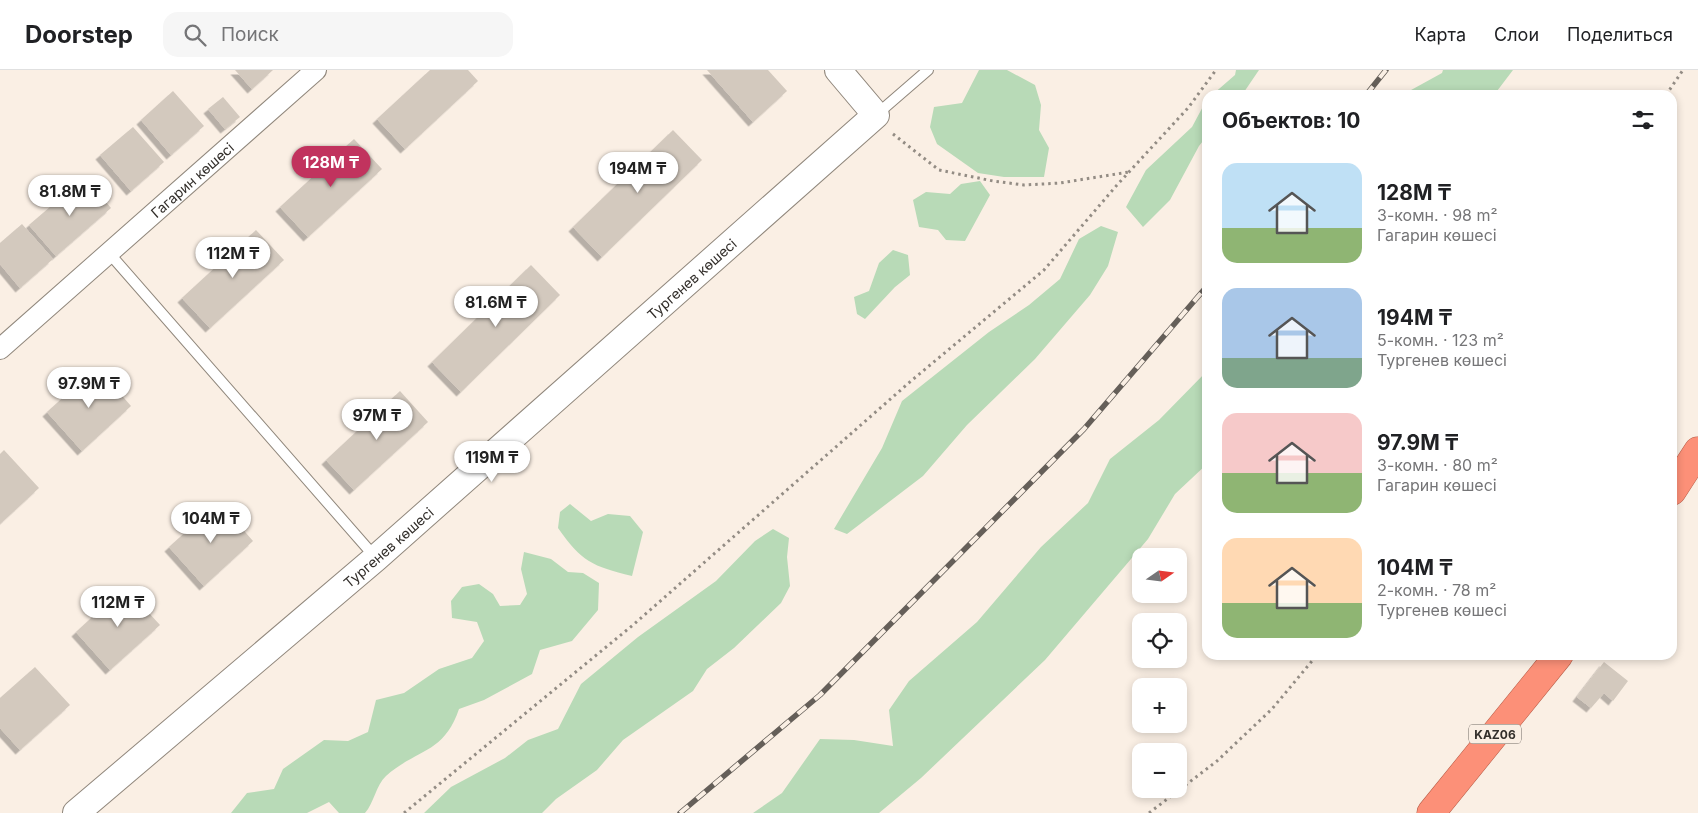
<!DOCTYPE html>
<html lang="ru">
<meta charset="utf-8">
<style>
:root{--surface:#fff;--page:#f6f6f6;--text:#202124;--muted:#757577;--line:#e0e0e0;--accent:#c1335e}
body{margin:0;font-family:Inter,sans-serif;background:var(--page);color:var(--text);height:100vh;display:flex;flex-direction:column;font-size:19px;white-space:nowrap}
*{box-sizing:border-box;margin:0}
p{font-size:16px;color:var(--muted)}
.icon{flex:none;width:28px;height:28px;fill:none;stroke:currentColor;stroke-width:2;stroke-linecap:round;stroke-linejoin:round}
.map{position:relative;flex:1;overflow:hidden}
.drawer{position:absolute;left:1202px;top:20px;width:475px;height:570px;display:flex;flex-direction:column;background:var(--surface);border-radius:15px;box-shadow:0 2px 8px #0003}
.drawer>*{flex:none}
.needle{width:32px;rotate:76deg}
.buttons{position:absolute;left:1132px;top:478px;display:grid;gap:10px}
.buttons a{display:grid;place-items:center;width:55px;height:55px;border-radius:10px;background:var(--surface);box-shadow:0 2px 8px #0003;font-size:25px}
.price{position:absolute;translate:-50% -42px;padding:0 11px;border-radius:18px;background:#fff;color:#222;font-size:16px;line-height:32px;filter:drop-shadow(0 1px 2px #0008)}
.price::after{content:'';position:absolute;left:50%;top:30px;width:15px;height:11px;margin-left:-8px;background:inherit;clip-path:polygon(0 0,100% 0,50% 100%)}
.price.selected{background:var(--accent);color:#fff}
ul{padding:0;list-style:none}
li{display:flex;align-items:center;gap:15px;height:125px;padding:0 20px}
li span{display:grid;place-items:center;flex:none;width:140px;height:100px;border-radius:15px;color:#555}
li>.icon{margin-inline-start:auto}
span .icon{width:60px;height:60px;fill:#fffc;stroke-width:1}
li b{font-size:21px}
h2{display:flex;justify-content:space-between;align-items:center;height:60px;padding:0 20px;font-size:21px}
header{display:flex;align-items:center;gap:30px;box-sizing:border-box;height:70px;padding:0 25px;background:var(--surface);border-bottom:1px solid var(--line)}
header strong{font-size:24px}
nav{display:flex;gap:28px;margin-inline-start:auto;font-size:18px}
.search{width:350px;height:45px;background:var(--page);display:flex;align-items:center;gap:12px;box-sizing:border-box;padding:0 18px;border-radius:15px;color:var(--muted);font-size:19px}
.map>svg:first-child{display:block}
.green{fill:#b8dab7}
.building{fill:#d3c9be;filter:url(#shadow)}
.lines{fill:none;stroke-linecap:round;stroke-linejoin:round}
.service-casing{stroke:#90877c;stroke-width:12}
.minor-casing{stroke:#90877c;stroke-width:22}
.tertiary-casing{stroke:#90877c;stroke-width:28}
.trunk-casing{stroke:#b55c47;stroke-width:29}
.path{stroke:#938c84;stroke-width:3;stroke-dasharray:2.5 4;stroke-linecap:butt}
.service{stroke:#fff;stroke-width:10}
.minor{stroke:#fff;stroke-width:20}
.tertiary{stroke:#fff;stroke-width:26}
.trunk{stroke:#fc9078;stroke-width:28}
.rail-casing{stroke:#655f59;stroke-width:5.5}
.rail{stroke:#faefe4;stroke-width:4;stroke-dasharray:11;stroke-linecap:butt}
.labels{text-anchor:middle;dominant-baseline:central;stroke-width:5;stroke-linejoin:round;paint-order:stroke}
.shield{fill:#faefe4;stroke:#6e6862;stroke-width:1}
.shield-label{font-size:12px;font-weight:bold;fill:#322e2a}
.street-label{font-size:14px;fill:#322e2a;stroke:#faefe4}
</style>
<header>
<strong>Doorstep</strong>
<div class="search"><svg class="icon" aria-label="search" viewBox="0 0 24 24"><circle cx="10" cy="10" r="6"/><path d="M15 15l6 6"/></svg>Поиск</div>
<nav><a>Карта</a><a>Слои</a><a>Поделиться</a></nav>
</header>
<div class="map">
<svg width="1698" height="743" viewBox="0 0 1698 743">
<defs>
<filter id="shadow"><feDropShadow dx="-4.5" dy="4.5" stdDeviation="0" flood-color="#0004"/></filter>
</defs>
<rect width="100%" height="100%" fill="#faefe4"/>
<g class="green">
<polygon points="979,0 1007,0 1035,15 1041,35 1039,60 1049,78 1044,107 1004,107 978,103 937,74 930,57 934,37 962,33"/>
<polygon points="1236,0 1259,0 1242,25 1212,25 1235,5"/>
<polygon points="1443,0 1513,0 1494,25 1402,25 1442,3"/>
<polygon points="1207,29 1207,66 1199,76 1170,130 1143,157 1126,137 1146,100 1192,57"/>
<polygon points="980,111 990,125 965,171 946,170 938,160 919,157 913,130 926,122 950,124 961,114"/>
<polygon points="1101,156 1118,162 1108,196 1090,225 1035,289 967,355 923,406 847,464 834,459 882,378 902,331 989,262 1029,235 1060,209 1079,169"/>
<polygon points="893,180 908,185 910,205 895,217 865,249 857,244 854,227 869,221 879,193"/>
<polygon points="1207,301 1207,394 1175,424 1148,469 1045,590 921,708 879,743 753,743 782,723 820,669 854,670 893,676 889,640 909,611 977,552 1041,477 1088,433 1110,389 1159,350"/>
<path d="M570 434 591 451 608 444 630 446 643 462 632 506C592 496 582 492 558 458L560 442Z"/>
<polygon points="773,459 789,468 787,487 790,516 781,533 734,578 707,599 693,621 623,670 597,700 556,729 542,743 424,743 451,717 505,688 528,670 558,659 581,614 638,567 716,511 755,471"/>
<path d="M524 482 551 489 568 502 583 503 599 513 598 540 572 571 540 580 532 604 484 630 459 639C444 684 416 679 386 706 376 715 374 733 365 743H339L329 732 307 743H231L247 723 274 719 283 699 324 670 348 671 368 662 376 630 404 623 439 599 472 588 484 571 477 552 452 548 451 531 462 517 479 514 493 524 500 536 520 535 527 524 521 499Z"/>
</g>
<g class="building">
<polygon points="235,0 273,0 252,19"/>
<polygon points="430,0 468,0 478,11 405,79 377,49"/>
<polygon points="707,0 768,0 787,21 753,52"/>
<polygon points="173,21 204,56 171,85 141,50"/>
<polygon points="223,27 240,47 225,59 208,39"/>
<polygon points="133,57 164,92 131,121 100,85"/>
<polygon points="673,60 702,90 602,187 573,157"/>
<polygon points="354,69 382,99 308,167 280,137"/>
<polygon points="85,107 111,138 56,186 29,155"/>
<polygon points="22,154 53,189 20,218 0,194 0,173"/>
<polygon points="256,160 284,190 210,258 182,228"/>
<polygon points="531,195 560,225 461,322 432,292"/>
<polygon points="97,297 131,336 82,381 47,342"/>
<polygon points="400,321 428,352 354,420 326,390"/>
<polygon points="4,380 39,418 0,454 0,384"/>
<polygon points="219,432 253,471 204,516 169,477"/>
<polygon points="125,517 160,555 110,600 76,562"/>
<polygon points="1604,592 1628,611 1613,631 1604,623 1591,638 1577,627"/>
<polygon points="35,597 70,635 20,680 0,658 0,628"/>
</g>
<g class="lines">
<g class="service-casing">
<g id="service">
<polyline points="876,45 928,0"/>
<polyline points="109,183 375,487"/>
</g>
</g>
<g class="minor-casing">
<g id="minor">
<path id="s1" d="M0 279 316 0"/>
</g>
</g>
<g class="tertiary-casing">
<g id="tertiary">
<path id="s2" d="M76 743 376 488 876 45 838 0"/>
</g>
</g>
<g class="trunk-casing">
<g id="trunk">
<polyline points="1672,421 1698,381"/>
<polyline points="1431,743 1559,585"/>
</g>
</g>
<g class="path">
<polyline points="1666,25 1683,0"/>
<polyline points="893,64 939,100 993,111 1024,115 1060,113 1129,102"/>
<polyline points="404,743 633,555 911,311 1044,200 1117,115 1188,38 1216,0"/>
<polyline points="1149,743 1217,691 1272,639 1317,585"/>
</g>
<use href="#service" class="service"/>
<use href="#minor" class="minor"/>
<use href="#tertiary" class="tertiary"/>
<use href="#trunk" class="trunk"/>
<g class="rail-casing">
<g id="rail">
<polyline points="1366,25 1386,0"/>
<polyline points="680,743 820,625 1084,359 1208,215"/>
</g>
</g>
<use href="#rail" class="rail"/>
</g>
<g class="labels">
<rect class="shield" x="1469" y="654.5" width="52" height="19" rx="4"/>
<g class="shield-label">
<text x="1495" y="664">KАZ06</text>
</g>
<g class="street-label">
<text stroke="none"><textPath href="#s1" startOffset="256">Гагарин көшесі</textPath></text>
<text stroke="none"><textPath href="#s2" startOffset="815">Тургенев көшесі</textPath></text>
<text stroke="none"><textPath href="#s2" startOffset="410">Тургенев көшесі</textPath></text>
</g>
</g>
</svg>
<div class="buttons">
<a><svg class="needle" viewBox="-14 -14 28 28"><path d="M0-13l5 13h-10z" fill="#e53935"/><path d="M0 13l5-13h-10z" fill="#757577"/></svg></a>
<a><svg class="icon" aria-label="locate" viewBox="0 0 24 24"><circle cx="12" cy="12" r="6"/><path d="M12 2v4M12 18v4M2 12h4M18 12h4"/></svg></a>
<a>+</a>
<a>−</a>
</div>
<b class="price selected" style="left:331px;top:118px">128M ₸</b>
<b class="price" style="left:638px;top:124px">194M ₸</b>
<b class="price" style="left:70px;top:147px">81.8M ₸</b>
<b class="price" style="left:233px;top:209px">112M ₸</b>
<b class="price" style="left:496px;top:258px">81.6M ₸</b>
<b class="price" style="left:89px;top:339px">97.9M ₸</b>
<b class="price" style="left:377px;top:371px">97M ₸</b>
<b class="price" style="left:492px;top:413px">119M ₸</b>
<b class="price" style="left:211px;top:474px">104M ₸</b>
<b class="price" style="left:118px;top:558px">112M ₸</b>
<section class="drawer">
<h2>Объектов: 10<svg class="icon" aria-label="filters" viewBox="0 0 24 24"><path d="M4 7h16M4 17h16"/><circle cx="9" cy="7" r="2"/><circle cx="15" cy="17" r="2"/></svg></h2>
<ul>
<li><span style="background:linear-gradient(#bfe0f5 65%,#8fb573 0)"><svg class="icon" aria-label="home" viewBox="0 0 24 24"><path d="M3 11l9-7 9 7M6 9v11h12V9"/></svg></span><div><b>128M ₸</b><p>3-комн. · 98 m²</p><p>Гагарин көшесі</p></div></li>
<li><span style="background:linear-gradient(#a9c7e8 70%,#7fa58c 0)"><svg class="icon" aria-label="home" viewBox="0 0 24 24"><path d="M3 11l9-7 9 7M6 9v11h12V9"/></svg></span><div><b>194M ₸</b><p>5-комн. · 123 m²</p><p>Тургенев көшесі</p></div></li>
<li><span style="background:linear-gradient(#f6c9c9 60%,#8fb573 0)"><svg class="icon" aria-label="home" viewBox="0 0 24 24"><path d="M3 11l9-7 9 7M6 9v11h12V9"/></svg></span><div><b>97.9M ₸</b><p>3-комн. · 80 m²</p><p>Гагарин көшесі</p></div></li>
<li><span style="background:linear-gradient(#ffd9b3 65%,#8fb573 0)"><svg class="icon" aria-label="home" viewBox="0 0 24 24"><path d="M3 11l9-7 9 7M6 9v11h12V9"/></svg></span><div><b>104M ₸</b><p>2-комн. · 78 m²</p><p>Тургенев көшесі</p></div></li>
</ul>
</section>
</div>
